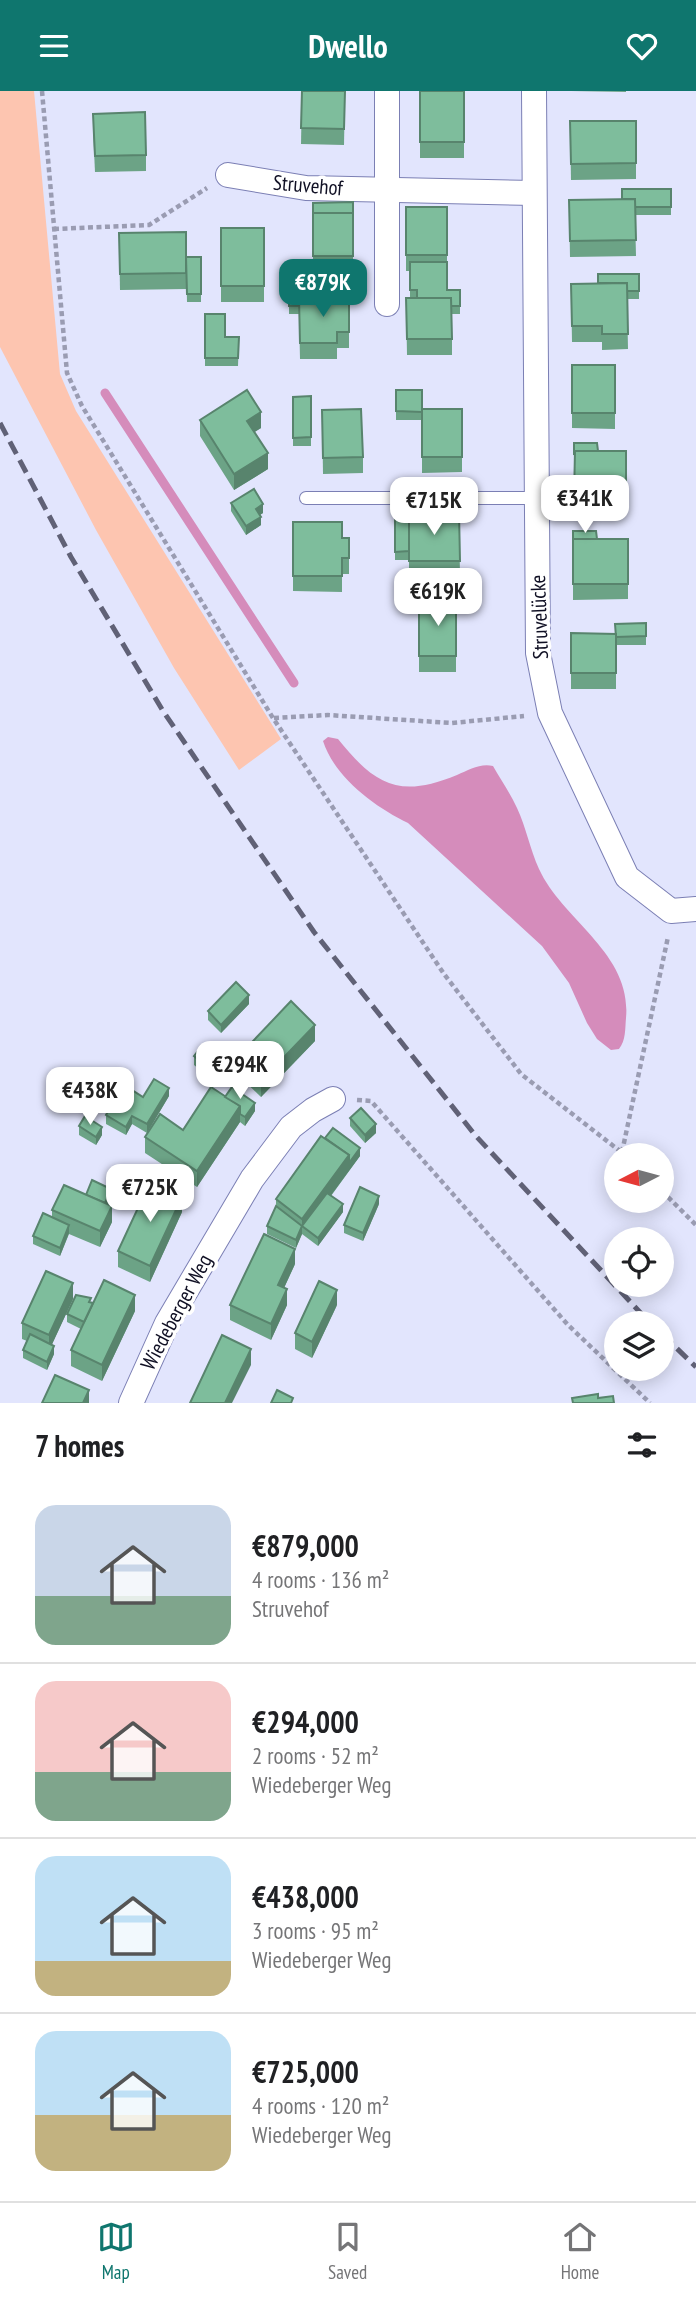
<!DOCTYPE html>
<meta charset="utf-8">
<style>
:root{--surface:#fff;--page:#f6f6f6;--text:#202124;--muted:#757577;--line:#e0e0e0;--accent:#0f766e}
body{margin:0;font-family:"PT Sans Narrow",sans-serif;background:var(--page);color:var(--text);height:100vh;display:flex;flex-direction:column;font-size:26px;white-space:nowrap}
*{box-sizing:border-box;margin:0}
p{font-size:23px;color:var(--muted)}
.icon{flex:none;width:38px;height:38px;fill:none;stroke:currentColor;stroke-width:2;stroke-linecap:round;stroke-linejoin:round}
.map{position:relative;height:1312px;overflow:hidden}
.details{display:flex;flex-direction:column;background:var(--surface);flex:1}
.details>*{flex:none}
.needle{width:46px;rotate:264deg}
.fabs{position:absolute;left:604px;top:1052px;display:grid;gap:14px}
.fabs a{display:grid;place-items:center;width:70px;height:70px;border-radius:50%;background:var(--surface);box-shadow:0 4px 18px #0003;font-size:35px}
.price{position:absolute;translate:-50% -60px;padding:0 16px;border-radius:14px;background:#fff;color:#222;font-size:23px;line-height:46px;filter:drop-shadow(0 2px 4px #0008)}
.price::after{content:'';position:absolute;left:50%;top:42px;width:21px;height:16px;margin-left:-10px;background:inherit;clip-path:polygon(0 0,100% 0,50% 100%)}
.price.current{background:var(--accent);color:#fff}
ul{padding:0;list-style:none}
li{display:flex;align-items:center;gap:21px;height:175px;padding:0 35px}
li+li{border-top:2px solid var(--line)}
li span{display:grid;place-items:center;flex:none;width:196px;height:140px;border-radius:21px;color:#555}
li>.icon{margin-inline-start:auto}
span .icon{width:84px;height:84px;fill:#fffc;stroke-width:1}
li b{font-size:30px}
h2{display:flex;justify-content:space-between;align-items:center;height:84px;padding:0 35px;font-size:30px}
header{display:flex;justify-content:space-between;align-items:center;height:91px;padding:0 35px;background:var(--accent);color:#fff;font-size:32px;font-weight:700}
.menu{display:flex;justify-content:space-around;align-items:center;height:98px;border-top:2px solid var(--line);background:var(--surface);font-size:19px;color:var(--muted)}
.menu a{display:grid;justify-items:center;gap:4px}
.menu .current{color:var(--accent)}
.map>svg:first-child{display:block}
.green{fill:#fdc5b0}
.water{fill:#d58cbb}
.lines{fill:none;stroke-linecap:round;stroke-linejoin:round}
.stream{stroke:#d58cbb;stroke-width:9}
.lane-casing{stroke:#7b7fb4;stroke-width:14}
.street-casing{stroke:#7b7fb4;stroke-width:26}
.path{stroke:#9a9cb2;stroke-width:4.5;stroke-dasharray:5 3.5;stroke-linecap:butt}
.lane{stroke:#fff;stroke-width:12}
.street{stroke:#fff;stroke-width:24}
.rail{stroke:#606176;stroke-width:5;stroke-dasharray:14 7;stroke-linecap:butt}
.wall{fill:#6ca386}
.shaded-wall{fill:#58846d}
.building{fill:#7ebd9c;stroke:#58846d;stroke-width:2}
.labels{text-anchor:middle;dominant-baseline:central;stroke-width:7;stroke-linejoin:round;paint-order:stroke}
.street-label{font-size:21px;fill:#101024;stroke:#fff}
</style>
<header><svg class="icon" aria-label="menu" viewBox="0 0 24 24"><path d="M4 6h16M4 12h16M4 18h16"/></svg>Dwello<svg class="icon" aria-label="heart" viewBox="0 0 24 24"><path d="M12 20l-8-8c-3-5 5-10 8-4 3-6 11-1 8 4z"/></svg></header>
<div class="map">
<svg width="696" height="1312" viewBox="0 0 696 1312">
<rect width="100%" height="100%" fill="#e2e5fd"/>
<polygon class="green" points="0,0 34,0 60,283 76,320 281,648 239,679 174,577 96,439 0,256"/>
<path class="water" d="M328 646 338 648C375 694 399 708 457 684 469 679 480 672 493 675 501 689 510 702 517 717 526 736 530 758 539 778 563 830 632 862 626 927 625 938 626 949 619 958L611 959 597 948 587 932 569 892 542 855 408 732C375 716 335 687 323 650Z"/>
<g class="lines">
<polyline class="stream" points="105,302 294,592"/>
<g class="lane-casing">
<polyline id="lane" points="306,407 537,407"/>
</g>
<g class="street-casing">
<g id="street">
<polyline points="387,0 387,213"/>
<polyline points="534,0 538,562 550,622 627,786 671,820 696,818"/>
<polyline points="228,84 306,97 534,102"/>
<polyline points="131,1312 167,1232 252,1088 291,1036 313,1019 333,1008"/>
</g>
</g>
<g class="path">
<polyline points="42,0 67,282 82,315 273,627 444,883 521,983 625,1064"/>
<polyline points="54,138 149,134 207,97"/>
<polyline points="274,627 328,624 452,632 524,625"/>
<polyline points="357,1009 371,1010 568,1234 650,1312"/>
<polyline points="622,1061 668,846"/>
<polyline points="662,1100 696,1134"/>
</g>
<use href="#lane" class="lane"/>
<use href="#street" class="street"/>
<g class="rail">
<polyline points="0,332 71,466 163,620 314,841 475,1044 650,1232"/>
<polyline points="662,1243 696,1276"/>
</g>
</g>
<g class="wall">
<polygon points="302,0 345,0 344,54 301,53"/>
<rect x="420" y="0" width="44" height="67"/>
<polygon points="571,0 626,0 626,1"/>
<polygon points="570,30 636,30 636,88 571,89"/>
<polygon points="93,39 146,64 146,80 95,81"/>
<polygon points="671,98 671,124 635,124 636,165 570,166 569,109 622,108"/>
<polygon points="353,111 353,181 313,181 313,112"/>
<polygon points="406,116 447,116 447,199 460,199 460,223 452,223 452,264 407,264 406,207 410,207 410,180 406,180"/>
<rect x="221" y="137" width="43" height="74"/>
<polygon points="186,141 186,198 120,199 119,142"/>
<polygon points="186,166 201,166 201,211 187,211"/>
<polygon points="639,183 639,208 627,208 628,258 602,259 602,251 572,251 571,193 598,192"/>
<polygon points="289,199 316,207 349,207 349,257 337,257 337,268 300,268 299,223 289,223"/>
<polygon points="205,223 225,246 239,246 238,275 205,275"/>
<polygon points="572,274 615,274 615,338 572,337"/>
<polygon points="396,299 422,318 462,318 462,381 422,382 422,326 422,329 396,329"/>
<polygon points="311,305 311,355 293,355 293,306"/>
<polygon points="322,319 363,366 363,382 323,383"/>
<polygon points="200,329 261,337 254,341 268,378 234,399 200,345"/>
<polygon points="574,352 598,360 626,360 626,422 574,422"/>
<polygon points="231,412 263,422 260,424 261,434 246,444 231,420"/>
<polygon points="459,421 460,486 409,486 409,469 395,469 395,422"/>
<polygon points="293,431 342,447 349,447 349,483 342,483 342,501 293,500"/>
<polygon points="573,440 597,448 628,448 628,508 573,509"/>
<rect x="419" y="509" width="37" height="72"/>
<polygon points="646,532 646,554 616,554 616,598 571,598 571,542 615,543"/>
<polygon points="249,913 221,942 208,929 208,920"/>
<polygon points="315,950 261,1006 237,983 237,967"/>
<polygon points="194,965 221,979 213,989 194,974"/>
<polygon points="169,1005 147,1042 132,1033 126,1044 106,1033 106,1024 143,1006"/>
<polygon points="225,1006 255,1020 245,1035 240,1031 197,1096 145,1062 145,1046 183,1039"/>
<polygon points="350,1027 376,1042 365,1052 350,1035"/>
<polygon points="79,1035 102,1044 96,1054 79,1044"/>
<polygon points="325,1047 360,1065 331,1105 343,1121 318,1155 302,1143 296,1157 267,1143 267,1135 276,1115 276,1108"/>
<polygon points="86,1104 111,1106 108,1114 112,1131 100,1156 69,1143 60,1165 33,1153 33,1145 52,1126 52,1119"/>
<polygon points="379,1113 363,1150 344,1142 344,1134"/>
<polygon points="182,1121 150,1191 118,1176 118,1160"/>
<polygon points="295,1173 284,1197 287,1214 271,1249 230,1229 230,1214"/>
<polygon points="73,1208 52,1253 54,1263 47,1279 23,1267 23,1259 27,1250 22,1248 22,1232"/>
<polygon points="91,1212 135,1220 102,1290 71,1275 71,1259 81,1238 67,1231 67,1223"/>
<polygon points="337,1214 312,1267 295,1258 295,1242"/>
</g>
<g class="shaded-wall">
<polygon points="261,321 261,337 247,346 247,330"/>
<polygon points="268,362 268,378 234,399 234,383"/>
<polygon points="263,413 263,422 256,426 256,418"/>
<polygon points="261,426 261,434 246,444 246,435"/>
<polygon points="249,904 249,913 221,942 221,934"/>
<polygon points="315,934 315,950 261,1006 261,990"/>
<polygon points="221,970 221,979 213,989 213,981"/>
<polygon points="169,997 169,1005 147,1042 147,1033"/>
<polygon points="255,1012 255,1020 245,1035 245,1026"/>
<polygon points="240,1015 240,1031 197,1096 197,1080"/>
<polygon points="132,1025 132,1033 126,1044 126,1036"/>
<polygon points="376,1033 376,1042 365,1052 365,1044"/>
<polygon points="102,1036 102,1044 96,1054 96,1046"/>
<polygon points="360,1057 360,1065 306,1138 302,1135 302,1143 296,1157 296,1149 302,1135 302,1128 349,1064"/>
<polygon points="111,1098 111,1106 102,1127 102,1118"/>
<polygon points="379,1105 379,1113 363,1150 363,1142"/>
<polygon points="182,1106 182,1121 150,1191 150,1175"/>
<polygon points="343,1113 343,1121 318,1155 318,1147"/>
<polygon points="112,1115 112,1131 100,1156 100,1140"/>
<polygon points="69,1134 69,1142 60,1165 60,1157"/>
<polygon points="295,1158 295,1173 278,1210 278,1194"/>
<polygon points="73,1192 73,1208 49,1260 49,1244"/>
<polygon points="287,1198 287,1214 271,1249 271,1233"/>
<polygon points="337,1199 337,1214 312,1267 312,1251"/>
<polygon points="135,1204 135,1220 102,1290 102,1274"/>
<polygon points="54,1255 54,1263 47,1279 47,1271"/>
<polygon points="251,1258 251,1274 232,1312 225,1312"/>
<polygon points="89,1299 89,1312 83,1312"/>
</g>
<g class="building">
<polygon points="302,0 345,0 344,38 301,37"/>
<rect x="420" y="0" width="44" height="51"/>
<polygon points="145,21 146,64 95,65 93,23"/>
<polygon points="570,30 636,30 636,72 571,73"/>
<polygon points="622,98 671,98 671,116 635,116 635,108 622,108"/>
<polygon points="635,108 636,149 570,150 569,109"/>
<polygon points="353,111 353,125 353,122 313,122 313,130 313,112"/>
<rect x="406" y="116" width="41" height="48"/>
<rect x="313" y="122" width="40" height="43"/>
<rect x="221" y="137" width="43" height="58"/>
<polygon points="186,141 186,182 120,183 119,142"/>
<polygon points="186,166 201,166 201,203 187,203"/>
<polygon points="410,171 447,171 447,199 460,199 460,215 451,215 451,207 417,207 417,199 410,199"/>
<polygon points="598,183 639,183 639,200 627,200 627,192 598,192"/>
<polygon points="627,192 628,243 602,243 602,235 572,235 571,193"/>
<polygon points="289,199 316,199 316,207 299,207 299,215 289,215"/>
<polygon points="299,207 349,207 349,241 337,241 337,252 300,252"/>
<polygon points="406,207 451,207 452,248 407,248"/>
<polygon points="205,223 225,223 225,246 239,246 238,267 205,267"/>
<rect x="572" y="274" width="43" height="48"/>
<polygon points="247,299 261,321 247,330 268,362 234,383 200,329"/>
<polygon points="396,299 422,299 422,321 396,320"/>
<polygon points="311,305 311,346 293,347 293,306"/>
<polygon points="361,318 363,366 323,367 322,319"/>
<rect x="422" y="318" width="40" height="48"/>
<polygon points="574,352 597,352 598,360 575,360 574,364"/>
<polygon points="575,360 626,360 626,406 574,406"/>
<polygon points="254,398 263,413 256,418 261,426 246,435 231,412"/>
<polygon points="409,421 459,421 460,470 409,470"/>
<polygon points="395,422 409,422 409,460 395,461"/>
<polygon points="293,431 342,431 342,447 349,447 349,467 342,467 342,485 293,485"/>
<polygon points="573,440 596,440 597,448 573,448 573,455"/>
<rect x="573" y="448" width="55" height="45"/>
<rect x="419" y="509" width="37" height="56"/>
<polygon points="646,532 646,545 616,546 615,533"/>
<polygon points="571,542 616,543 616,582 571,582"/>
<polygon points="236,891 249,904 221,934 208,920"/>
<polygon points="291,910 315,934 261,990 237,967"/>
<polygon points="202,955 221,970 213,981 194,965"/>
<polygon points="154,988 169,997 147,1033 132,1025 126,1036 106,1024 124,994 143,1006"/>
<polygon points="211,996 240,1015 197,1080 145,1046 160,1023 183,1039"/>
<polygon points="232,996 255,1012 245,1026 240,1023 240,1015 225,1006"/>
<polygon points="361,1017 376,1033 365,1044 350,1027"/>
<polygon points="85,1025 102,1036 96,1046 79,1035"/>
<polygon points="333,1037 360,1057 349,1072 349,1064 325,1047"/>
<polygon points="321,1045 349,1064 302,1128 276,1108"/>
<polygon points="92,1089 111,1098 105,1112 86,1104"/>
<polygon points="150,1091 182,1106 150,1175 118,1160"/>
<polygon points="64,1094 112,1115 100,1140 52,1119"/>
<polygon points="360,1096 379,1105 363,1142 344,1134"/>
<polygon points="327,1102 343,1113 318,1147 302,1135"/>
<polygon points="276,1115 302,1135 296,1149 267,1135"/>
<polygon points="43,1122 69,1134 60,1157 33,1145"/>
<polygon points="264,1143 295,1158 278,1194 287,1198 271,1233 230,1214"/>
<polygon points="46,1180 73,1192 49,1244 22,1232"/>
<polygon points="104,1189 135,1204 102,1274 71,1259"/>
<polygon points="319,1190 337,1199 312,1251 295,1242"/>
<polygon points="76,1204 91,1207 89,1211 93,1212 84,1231 67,1223"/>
<polygon points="30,1243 54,1255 47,1271 23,1259"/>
<polygon points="222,1244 251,1258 225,1312 190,1312"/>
<polygon points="55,1284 89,1299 83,1312 42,1312"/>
<polygon points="277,1299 293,1307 291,1312 271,1312"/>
<polygon points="598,1303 598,1307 613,1305 614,1312 573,1312 572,1307"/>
</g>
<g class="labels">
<g class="street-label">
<text transform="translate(308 94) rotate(5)">Struvehof</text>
<text transform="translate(539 526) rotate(-92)">Struvelücke</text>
<text transform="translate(176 1221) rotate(-62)">Wiedeberger Weg</text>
</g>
</g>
</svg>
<div class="fabs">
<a><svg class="needle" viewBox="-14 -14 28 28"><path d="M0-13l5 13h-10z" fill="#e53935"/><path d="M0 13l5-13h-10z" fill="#757577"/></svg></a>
<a><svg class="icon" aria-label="locate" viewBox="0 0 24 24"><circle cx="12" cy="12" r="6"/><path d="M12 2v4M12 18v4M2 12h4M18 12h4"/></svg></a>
<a><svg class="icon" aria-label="layers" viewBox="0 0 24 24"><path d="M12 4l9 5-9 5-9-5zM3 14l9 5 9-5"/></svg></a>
</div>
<b class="price current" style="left:323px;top:228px">€879K</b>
<b class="price" style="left:585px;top:444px">€341K</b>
<b class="price" style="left:434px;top:446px">€715K</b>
<b class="price" style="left:438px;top:537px">€619K</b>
<b class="price" style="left:240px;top:1010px">€294K</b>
<b class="price" style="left:90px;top:1036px">€438K</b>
<b class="price" style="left:150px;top:1133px">€725K</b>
</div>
<section class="details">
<h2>7 homes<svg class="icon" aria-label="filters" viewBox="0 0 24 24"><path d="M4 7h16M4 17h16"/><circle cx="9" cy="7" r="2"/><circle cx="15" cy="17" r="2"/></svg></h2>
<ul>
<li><span style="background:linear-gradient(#c9d6e8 65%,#7fa58c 0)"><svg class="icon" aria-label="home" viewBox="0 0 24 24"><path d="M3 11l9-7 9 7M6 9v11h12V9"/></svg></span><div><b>€879,000</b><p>4 rooms · 136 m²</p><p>Struvehof</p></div></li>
<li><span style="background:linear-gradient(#f6c9c9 65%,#7fa58c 0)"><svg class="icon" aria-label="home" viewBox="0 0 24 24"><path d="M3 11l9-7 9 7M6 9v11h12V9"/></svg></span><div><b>€294,000</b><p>2 rooms · 52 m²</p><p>Wiedeberger Weg</p></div></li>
<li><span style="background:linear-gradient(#bfe0f5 75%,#c2b280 0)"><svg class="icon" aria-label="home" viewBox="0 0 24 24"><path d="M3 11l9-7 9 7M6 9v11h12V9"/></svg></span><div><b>€438,000</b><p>3 rooms · 95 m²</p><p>Wiedeberger Weg</p></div></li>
<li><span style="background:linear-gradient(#bfe0f5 60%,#c2b280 0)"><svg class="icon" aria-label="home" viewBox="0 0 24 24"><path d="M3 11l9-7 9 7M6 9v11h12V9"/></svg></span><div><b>€725,000</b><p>4 rooms · 120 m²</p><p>Wiedeberger Weg</p></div></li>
</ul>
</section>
<nav class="menu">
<a class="current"><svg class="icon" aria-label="map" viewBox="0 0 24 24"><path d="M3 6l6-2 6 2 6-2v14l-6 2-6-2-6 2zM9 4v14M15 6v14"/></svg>Map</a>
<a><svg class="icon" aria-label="saved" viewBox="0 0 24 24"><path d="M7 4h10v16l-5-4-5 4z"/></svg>Saved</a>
<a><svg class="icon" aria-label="home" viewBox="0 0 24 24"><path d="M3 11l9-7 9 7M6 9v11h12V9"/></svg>Home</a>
</nav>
